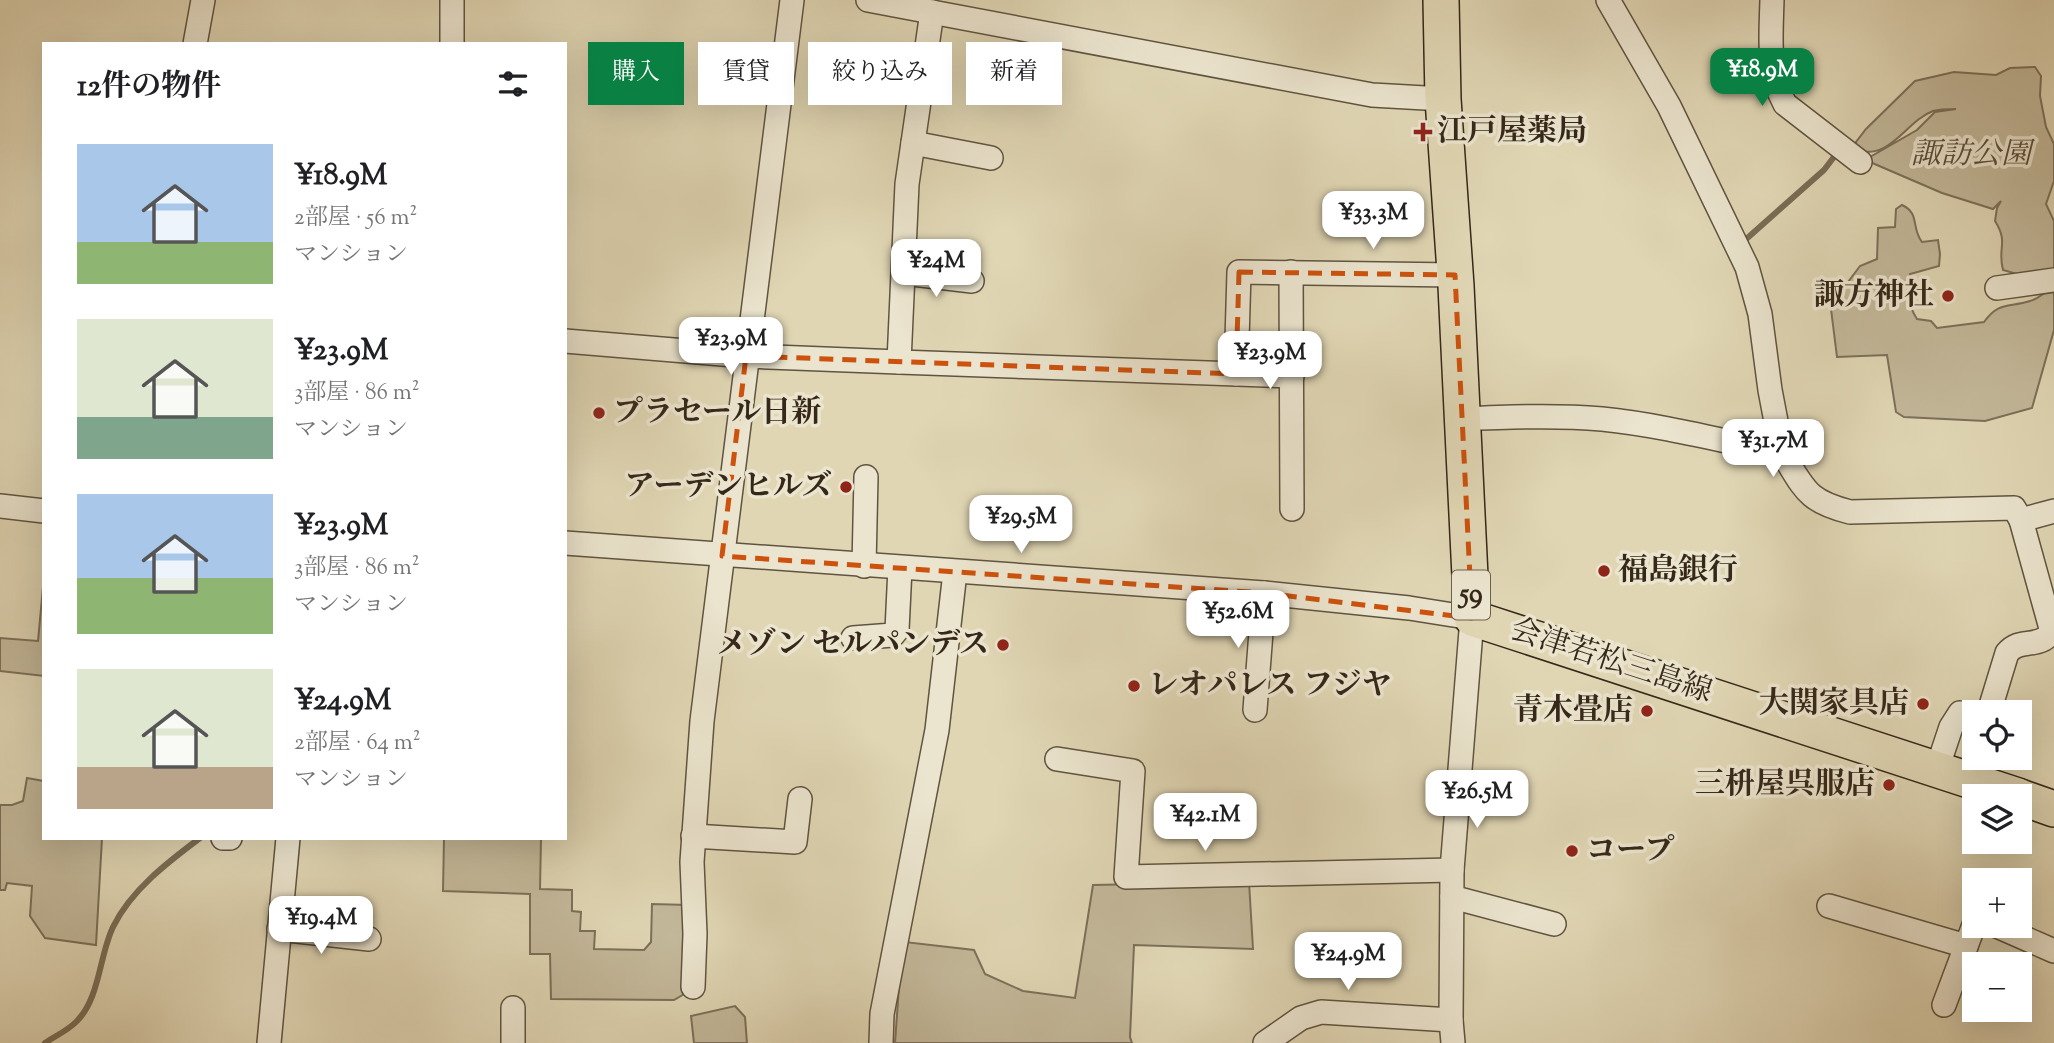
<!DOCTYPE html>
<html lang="ja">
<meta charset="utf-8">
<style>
:root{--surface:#fff;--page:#f2f2f2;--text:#202124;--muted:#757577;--accent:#0b8043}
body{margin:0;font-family:"Sorts Mill Goudy","Noto Serif JP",serif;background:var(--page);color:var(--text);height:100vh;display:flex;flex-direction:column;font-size:26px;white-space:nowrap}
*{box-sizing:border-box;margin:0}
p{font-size:23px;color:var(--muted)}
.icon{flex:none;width:38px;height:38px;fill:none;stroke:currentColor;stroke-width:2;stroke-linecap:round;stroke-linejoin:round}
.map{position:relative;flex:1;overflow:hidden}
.panel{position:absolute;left:42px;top:42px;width:525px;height:798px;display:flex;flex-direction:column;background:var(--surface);border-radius:0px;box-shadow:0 7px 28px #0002}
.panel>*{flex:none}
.banner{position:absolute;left:588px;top:42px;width:665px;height:63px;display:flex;gap:14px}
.fabs{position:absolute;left:1962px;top:700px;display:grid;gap:14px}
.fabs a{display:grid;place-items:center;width:70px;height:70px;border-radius:0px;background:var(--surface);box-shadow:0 7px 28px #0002;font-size:35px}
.price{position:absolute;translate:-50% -60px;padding:0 16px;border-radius:14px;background:#fff;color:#222;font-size:23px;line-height:46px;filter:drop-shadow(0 2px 4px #0008)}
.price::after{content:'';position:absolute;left:50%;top:42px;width:21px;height:16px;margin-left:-10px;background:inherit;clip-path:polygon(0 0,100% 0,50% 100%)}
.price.selected{background:var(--accent);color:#fff}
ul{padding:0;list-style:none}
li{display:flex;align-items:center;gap:21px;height:175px;padding:0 35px}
li span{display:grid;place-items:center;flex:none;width:196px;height:140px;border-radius:0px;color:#555}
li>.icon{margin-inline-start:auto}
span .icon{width:84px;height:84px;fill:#fffc;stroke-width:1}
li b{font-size:30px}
h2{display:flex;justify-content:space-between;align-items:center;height:84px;padding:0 35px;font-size:30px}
.tag{padding:0 24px;border-radius:0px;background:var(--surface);box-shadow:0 7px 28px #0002;font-size:24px;line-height:63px}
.tag.selected{background:var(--accent);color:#fff}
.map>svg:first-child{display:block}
.green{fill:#c3b89a;stroke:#7c705a;stroke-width:2}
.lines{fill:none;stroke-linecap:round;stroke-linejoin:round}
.stream{stroke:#796d56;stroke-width:6}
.street-casing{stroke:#605440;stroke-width:26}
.primary-casing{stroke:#352819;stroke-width:38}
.street{stroke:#ebe4ce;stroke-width:23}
.primary{stroke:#e0d6b4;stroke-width:35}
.marked{fill:none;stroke:#cd520e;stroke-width:5;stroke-dasharray:14 9;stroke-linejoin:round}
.poi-dot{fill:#8f2418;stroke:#ebe4ce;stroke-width:2.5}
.labels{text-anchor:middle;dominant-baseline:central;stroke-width:7;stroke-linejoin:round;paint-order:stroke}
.shield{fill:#ebe4ce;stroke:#6c604f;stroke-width:2}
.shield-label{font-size:28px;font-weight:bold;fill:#352819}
.poi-label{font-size:30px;font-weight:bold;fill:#352819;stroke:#ebe4ce;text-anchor:end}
.park-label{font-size:30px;font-style:italic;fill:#584c39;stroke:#ebe4ce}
.street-label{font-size:30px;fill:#352819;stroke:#ebe4ce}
</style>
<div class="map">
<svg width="2054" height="1043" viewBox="0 0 2054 1043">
<rect width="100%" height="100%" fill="#e0d6b4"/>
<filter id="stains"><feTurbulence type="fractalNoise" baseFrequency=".00286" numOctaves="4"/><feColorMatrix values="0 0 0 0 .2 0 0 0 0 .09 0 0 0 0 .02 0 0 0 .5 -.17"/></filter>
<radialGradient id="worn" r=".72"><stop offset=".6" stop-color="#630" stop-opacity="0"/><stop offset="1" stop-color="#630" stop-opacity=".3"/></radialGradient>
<g class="green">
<path d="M2035 67 2041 76 2040 96 2046 127 2054 144V181L2046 204 2054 221V270L2020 275 2003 270C1997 248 2009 243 1995 221L1997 208 2001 201 1993 209 1942 193 1870 162V157L1917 130 1935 112 1956 109C1949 109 1940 109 1933 111 1906 121 1890 161 1857 150L1856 142 1866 129 1915 81 1954 72 1996 75 2010 68Z"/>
<path d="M1902 205C1920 213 1911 228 1922 242L1938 240 1940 254 1939 266 1910 274C1908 292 1907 304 1917 319L1931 321 1937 328 1984 322C1999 301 2008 308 2030 301 2040 298 2047 291 2054 284V330L2032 408 1985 421 1904 417 1896 412 1887 355 1837 357 1830 301 1845 286 1860 266 1877 259 1878 228 1895 227 1896 209Z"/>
<polygon points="44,576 44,676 0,671 0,638 38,641"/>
<polygon points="27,778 44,781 44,838 102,838 96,945 45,938 30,916 32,886 7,883 5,890 0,890 0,805 12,805 23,801"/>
<polygon points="444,838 541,838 540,889 572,890 572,911 581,912 580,931 595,931 594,949 644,950 651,942 652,904 688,905 686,993 674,1000 551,999 550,954 530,954 530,894 443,891"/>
<polygon points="1249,882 1253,949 1134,945 1130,1037 1132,1043 895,1043 899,987 905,942 974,950 985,974 1023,991 1075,998 1093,885"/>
<polygon points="735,1006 745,1017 747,1043 694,1043 691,1016"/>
</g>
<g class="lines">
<g class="stream">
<polyline points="1744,241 1824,170 1837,153"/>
<path d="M45 1043C55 1036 67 1031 76 1022 100 999 99 956 113 927 131 890 168 862 200 838"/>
</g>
<g class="street-casing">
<g id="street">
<polyline points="868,0 1372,95 1443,99"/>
<polyline points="1608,0 1669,106 1747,267 1760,314 1770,390 1782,453"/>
<path d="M1772 0C1771 36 1767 72 1785 104L1860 162"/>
<polyline points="932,12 907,184 899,362 1292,376"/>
<polyline points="195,44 203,0"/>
<polyline points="452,44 452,0"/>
<polyline points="913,143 991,158"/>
<polyline points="1291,272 1292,509"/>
<polyline points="904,273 972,281"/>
<polyline points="1997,288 2054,280"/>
<polyline points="565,341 746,356 899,362"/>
<polyline points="1236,374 1239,272 1455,275"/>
<path d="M1461 419C1508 417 1555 415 1602 419 1662 425 1723 441 1782 453 1805 489 1806 501 1850 512L2014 508 2021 520 2054 511"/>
<polyline points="0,506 44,511"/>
<polyline points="565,543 1264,593 1409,608 1472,618 1452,870 1451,1020 1453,1043"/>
<polyline points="864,566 866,477"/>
<polyline points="853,638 893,635 897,630 900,568"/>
<polyline points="1255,710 1264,593"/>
<path d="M1989 712 2007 653C2018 640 2029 646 2042 640 2046 639 2048 635 2052 632L2021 520"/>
<polyline points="1057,759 1133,771 1126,877 1452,870"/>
<polyline points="1937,769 1951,727 1960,713 1974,715"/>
<polyline points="693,836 795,842 800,799"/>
<polyline points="223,838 230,838"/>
<polyline points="1452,897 1554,924"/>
<polyline points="1829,906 1966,946"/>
<polyline points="1997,926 2054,951"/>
<polyline points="279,929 369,939"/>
<polyline points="693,987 695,934 692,862 702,721 792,0"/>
<polyline points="1944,1005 1974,925"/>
<polyline points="513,1008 513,1043"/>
<polyline points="269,1043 288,838"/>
<polyline points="881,1043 882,1014 937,730 955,572"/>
<polyline points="1265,1043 1301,1018 1321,1012 1451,1020"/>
</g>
</g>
<g class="primary-casing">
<g id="primary">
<polyline points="1441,0 1443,99 1456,286 1472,618 2018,796"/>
<polyline points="2020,797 2054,809"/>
</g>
</g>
<use href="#street" class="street"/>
<use href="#primary" class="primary"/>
</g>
<path class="marked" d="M1239 272 1455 275 1472 618 1264 593 722 556 746 356 1236 374Z"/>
<g class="poi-dot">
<path d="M1419.5 121.5h7v7h7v7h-7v7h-7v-7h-7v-7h7z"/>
<circle cx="1948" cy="296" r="7"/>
<circle cx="599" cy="413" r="7"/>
<circle cx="846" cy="487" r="7"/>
<circle cx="1604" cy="571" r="7"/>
<circle cx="1003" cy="645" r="7"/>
<circle cx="1134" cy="686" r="7"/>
<circle cx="1923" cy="704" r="7"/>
<circle cx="1647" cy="711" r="7"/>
<circle cx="1889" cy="785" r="7"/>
<circle cx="1572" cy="851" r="7"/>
</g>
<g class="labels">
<rect class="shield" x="1452" y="570.5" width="38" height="49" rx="5"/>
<g class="shield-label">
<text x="1471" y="595">59</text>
</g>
<g class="poi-label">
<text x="1437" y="132" text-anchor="start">江戸屋薬局</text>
<text x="1934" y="296">諏方神社</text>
<text x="613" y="413" text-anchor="start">プラセール日新</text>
<text x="832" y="487">アーデンヒルズ</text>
<text x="1618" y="571" text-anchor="start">福島銀行</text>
<text x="989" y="645">メゾン セルパンデス</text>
<text x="1148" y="686" text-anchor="start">レオパレス フジヤ</text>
<text x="1909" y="704">大関家具店</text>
<text x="1633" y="711">青木畳店</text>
<text x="1875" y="785">三枡屋呉服店</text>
<text x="1586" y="851" text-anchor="start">コープ</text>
</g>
<g class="park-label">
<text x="1971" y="155">諏訪公園</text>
</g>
<g class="street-label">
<text transform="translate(1611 662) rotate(18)">会津若松三島線</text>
</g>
</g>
<rect width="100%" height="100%" filter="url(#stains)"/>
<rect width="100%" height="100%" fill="url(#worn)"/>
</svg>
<div class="fabs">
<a><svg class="icon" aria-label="locate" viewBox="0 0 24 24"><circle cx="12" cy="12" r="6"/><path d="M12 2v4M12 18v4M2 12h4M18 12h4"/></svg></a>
<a><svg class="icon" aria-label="layers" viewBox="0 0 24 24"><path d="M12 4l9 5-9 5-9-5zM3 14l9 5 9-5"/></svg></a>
<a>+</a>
<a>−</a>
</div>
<b class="price selected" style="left:1762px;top:108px">¥18.9M</b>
<b class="price" style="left:1373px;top:251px">¥33.3M</b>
<b class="price" style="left:936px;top:299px">¥24M</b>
<b class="price" style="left:731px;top:377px">¥23.9M</b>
<b class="price" style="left:1270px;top:391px">¥23.9M</b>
<b class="price" style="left:1773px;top:479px">¥31.7M</b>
<b class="price" style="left:1021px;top:555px">¥29.5M</b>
<b class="price" style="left:1238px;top:650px">¥52.6M</b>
<b class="price" style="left:1477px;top:830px">¥26.5M</b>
<b class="price" style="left:1205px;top:853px">¥42.1M</b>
<b class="price" style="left:321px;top:956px">¥19.4M</b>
<b class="price" style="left:1348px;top:992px">¥24.9M</b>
<div class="banner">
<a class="tag selected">購入</a>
<a class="tag">賃貸</a>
<a class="tag">絞り込み</a>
<a class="tag">新着</a>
</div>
<section class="panel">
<h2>12件の物件<svg class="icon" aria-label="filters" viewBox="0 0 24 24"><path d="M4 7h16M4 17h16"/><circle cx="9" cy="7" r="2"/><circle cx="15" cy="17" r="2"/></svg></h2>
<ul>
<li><span style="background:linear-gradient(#a9c7e8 70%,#8fb573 0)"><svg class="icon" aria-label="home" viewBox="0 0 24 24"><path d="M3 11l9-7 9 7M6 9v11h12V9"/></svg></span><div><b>¥18.9M</b><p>2部屋 · 56 m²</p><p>マンション</p></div></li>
<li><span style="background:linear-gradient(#dfe7d0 70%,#7fa58c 0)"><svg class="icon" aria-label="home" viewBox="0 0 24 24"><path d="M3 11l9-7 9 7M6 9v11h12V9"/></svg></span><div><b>¥23.9M</b><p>3部屋 · 86 m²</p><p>マンション</p></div></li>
<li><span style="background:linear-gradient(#a9c7e8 60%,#8fb573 0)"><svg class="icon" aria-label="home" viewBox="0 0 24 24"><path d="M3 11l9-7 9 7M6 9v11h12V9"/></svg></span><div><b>¥23.9M</b><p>3部屋 · 86 m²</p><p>マンション</p></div></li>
<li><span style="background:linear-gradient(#dfe7d0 70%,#b9a48a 0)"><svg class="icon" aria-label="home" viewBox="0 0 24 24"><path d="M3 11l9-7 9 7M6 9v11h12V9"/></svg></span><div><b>¥24.9M</b><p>2部屋 · 64 m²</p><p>マンション</p></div></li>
</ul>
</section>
</div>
